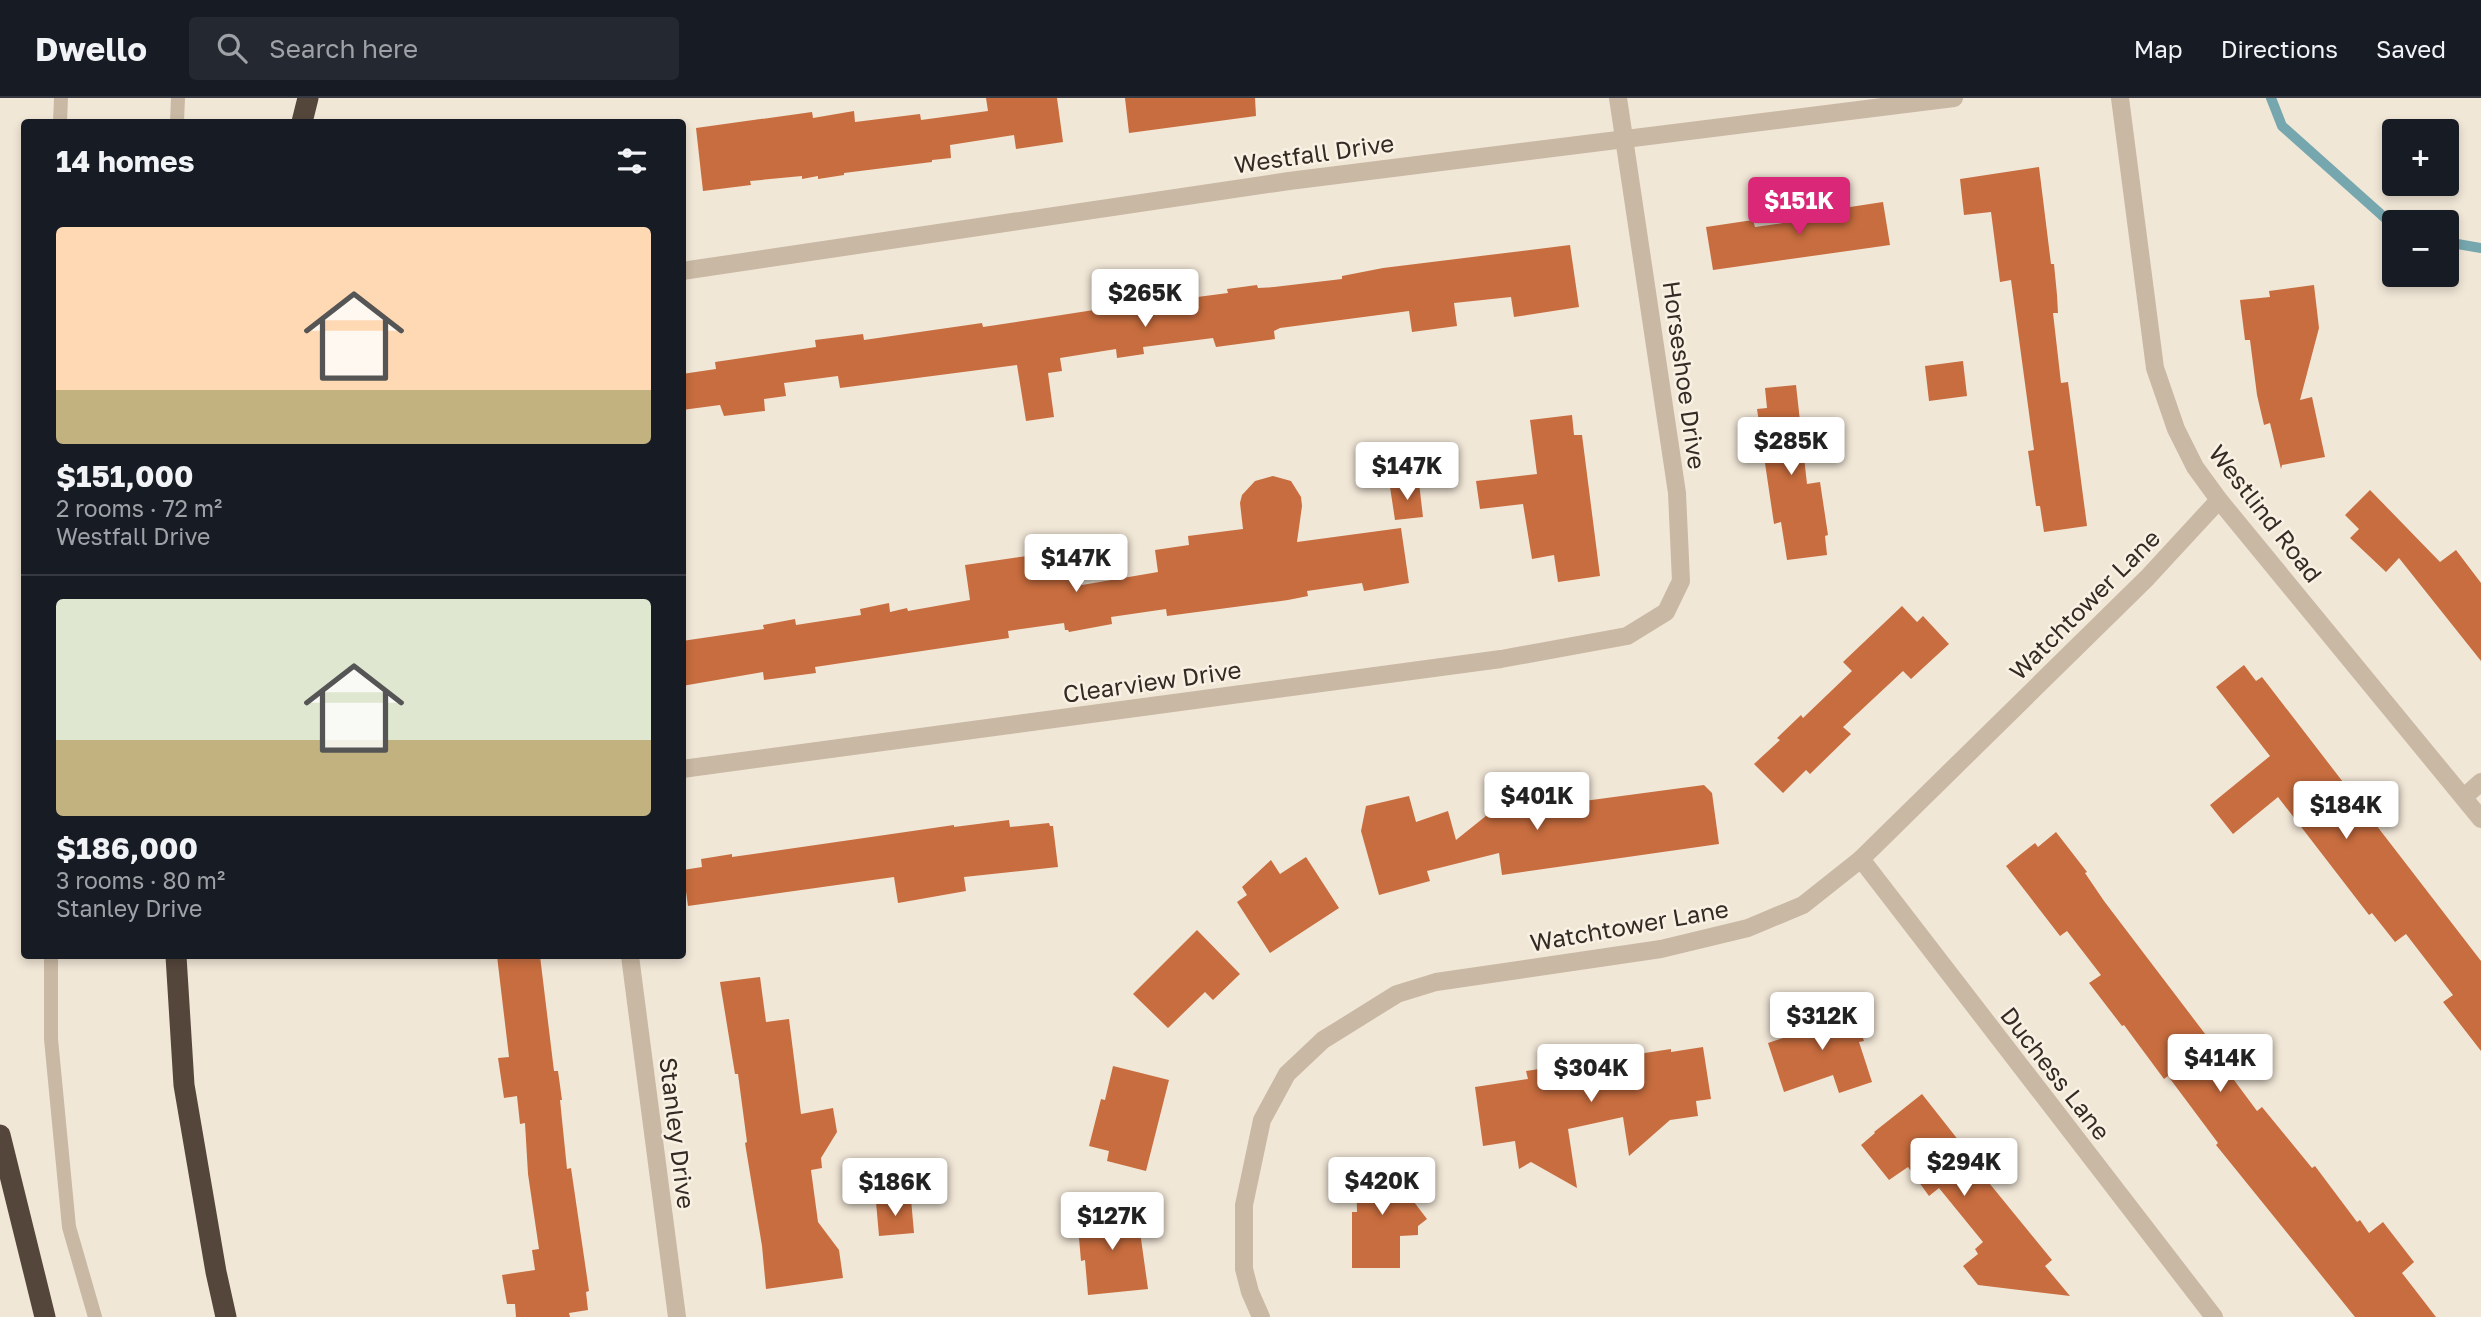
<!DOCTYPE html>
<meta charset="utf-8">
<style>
:root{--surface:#171b24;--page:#242831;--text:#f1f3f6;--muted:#9ea1a6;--line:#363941;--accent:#db2777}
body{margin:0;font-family:"Golos Text",sans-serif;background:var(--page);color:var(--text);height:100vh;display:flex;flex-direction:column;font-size:26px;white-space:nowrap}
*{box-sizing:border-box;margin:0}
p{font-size:23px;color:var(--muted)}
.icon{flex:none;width:38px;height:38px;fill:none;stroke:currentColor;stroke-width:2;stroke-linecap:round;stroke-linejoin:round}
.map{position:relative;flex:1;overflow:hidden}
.details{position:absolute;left:21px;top:21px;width:665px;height:840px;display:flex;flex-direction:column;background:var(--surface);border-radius:7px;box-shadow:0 4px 10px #0003}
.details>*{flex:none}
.buttons{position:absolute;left:2382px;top:21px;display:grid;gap:14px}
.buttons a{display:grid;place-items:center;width:77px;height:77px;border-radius:7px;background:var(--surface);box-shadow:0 4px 10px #0003;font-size:35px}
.price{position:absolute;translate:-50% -60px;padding:0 16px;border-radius:7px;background:#fff;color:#222;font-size:23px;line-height:46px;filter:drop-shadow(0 2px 4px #0008)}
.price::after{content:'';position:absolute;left:50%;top:42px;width:21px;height:16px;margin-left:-10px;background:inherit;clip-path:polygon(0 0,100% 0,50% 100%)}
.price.selected{background:var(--accent);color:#fff}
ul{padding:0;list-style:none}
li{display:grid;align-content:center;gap:14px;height:371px;padding:0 35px}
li+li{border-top:2px solid var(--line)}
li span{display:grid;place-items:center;height:217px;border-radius:7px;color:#555}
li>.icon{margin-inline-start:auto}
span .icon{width:126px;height:126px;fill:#fffc;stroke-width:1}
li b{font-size:30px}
h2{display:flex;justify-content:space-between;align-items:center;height:84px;padding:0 35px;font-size:30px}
header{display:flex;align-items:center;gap:42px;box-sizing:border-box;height:98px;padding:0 35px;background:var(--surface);border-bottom:2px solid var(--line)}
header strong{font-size:33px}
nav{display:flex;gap:38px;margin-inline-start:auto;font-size:24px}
.search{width:490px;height:63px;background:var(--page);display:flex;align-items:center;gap:18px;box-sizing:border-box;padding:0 24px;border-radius:7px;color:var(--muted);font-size:26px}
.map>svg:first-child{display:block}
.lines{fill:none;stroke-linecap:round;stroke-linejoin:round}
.stream{stroke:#76a7ae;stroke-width:10}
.building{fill:#c86d3f}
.lane{stroke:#c9b8a3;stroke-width:14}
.street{stroke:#c9b8a3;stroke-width:18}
.highway{stroke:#55463c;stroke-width:21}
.labels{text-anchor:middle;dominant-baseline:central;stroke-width:5;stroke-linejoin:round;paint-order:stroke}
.street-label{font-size:24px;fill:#342b25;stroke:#f9f1e3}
</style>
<header>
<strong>Dwello</strong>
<div class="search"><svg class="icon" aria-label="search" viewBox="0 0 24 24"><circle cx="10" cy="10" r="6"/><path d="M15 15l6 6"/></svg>Search here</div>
<nav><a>Map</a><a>Directions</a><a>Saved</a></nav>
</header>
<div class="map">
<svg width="2481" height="1219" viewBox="0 0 2481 1219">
<rect width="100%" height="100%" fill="#f1e7d7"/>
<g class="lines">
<g class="stream">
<polyline points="2271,0 2282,28 2394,128"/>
<polyline points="2446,144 2481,150"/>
</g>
</g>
<g class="building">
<polygon points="986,0 1057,0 1063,44 1016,51 1014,37 950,47 951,60 932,62 932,64 844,75 844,77 818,81 818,78 802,81 802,78 750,83 751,87 703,93 696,30 812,14 813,20 854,13 855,24 920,16 921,22 988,13"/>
<polygon points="1125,0 1255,0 1256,18 1129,35"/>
<polygon points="2039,69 2051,166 2054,166 2057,197 2058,215 2053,215 2061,285 2068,284 2087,428 2044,434 2040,408 2036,408 2028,353 2034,352 2011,182 2000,184 1991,114 1964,117 1960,81"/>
<polygon points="1883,104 1890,147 1713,172 1706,129 1753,122 1755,129 1818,120 1817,114"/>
<polygon points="1570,147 1579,209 1514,219 1511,199 1454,205 1457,228 1412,234 1409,213 1280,230 1274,233 1275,241 1216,249 1213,240 1143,249 1144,256 1117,260 1116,251 1060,260 1062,273 1048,275 1054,319 1026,323 1017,267 840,290 838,278 784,285 786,298 764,301 765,313 724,318 720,307 682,312 682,276 716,271 715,264 816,249 815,242 863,236 864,242 982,225 983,229 1159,202 1159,204 1228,195 1227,191 1257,187 1258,190 1274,189 1342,181 1342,178 1383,170"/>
<polygon points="2314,187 2319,230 2300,302 2312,299 2325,359 2282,367 2281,371 2270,325 2264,327 2257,297 2250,242 2245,242 2240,202 2270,199 2269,193"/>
<polygon points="1963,263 1967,298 1929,303 1925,268"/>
<polygon points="1796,287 1807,386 1820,384 1828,437 1825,438 1827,457 1787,462 1781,424 1774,426 1757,311 1767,310 1765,290"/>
<polygon points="1572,317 1574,337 1582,337 1600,478 1558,484 1554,457 1532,461 1523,406 1480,411 1476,383 1537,376 1530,322"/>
<polygon points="1273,378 1291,383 1301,399 1302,408 1297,444 1401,430 1409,485 1364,493 1362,485 1307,493 1308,498 1288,502 1167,518 1166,511 1111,519 1112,526 1069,534 1068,532 1065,532 1064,525 1008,533 1009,540 815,569 816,575 764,582 763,574 682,588 682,543 764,531 763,527 795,521 796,527 861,517 860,511 889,505 890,514 907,510 908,513 970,502 965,467 1027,458 1028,463 1075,455 1082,487 1158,474 1155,452 1189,447 1188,438 1243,431 1240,405 1242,397 1255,383"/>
<polygon points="1419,385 1423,419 1395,422 1390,389"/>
<polygon points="2370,392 2440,464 2456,452 2481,485 2481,563 2399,460 2386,474 2350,440 2359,431 2345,417"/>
<polygon points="1902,508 1917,524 1923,518 1949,546 1911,581 1903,573 1843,629 1851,636 1810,676 1806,672 1783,695 1754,666 1780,642 1777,640 1801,617 1803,620 1852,573 1843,564"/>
<polygon points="2244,567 2256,583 2262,579 2481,863 2481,953 2443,904 2453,897 2406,836 2395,844 2372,815 2369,817 2278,699 2233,736 2210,707 2270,658 2216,589"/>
<polygon points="1538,676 1540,691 1566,688 1569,705 1704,687 1712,695 1719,746 1502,777 1499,755 1427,773 1430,783 1379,797 1361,733 1366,708 1409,698 1416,724 1448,713 1456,742"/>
<polygon points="1009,722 1010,729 1049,725 1050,728 1053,728 1058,769 964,779 966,793 898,805 894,779 688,808 683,772 702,769 701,761 732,756 732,759 954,727 954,729"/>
<polygon points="2056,734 2087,774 2085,775 2104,803 2212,945 2208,947 2257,1013 2262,1009 2312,1070 2315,1068 2357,1124 2360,1122 2369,1135 2383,1124 2414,1164 2402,1175 2436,1219 2355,1219 2216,1047 2218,1045 2168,978 2164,981 2124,927 2122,928 2089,885 2101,877 2067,833 2060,838 2006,768 2035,745 2038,749"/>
<polygon points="1306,759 1339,810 1270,855 1237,804 1247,797 1242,789 1271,762 1280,776"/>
<polygon points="1197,832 1240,876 1213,902 1205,894 1168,930 1133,896"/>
<polygon points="497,858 540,858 554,973 558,973 562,1002 560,1002 567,1071 571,1070 589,1193 586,1194 588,1212 569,1215 570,1219 516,1219 515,1206 507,1206 502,1177 535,1172 532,1152 539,1151 528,1076 525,1025 520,1026 517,998 504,1000 498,960 509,959"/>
<polygon points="760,879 766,924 789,921 801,1016 833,1010 837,1034 821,1060 822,1070 811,1072 818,1124 839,1152 843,1180 766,1191 762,1148 745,1045 747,1044 738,976 735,976 720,884"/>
<polygon points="1851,906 1864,943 1859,944 1872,984 1839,995 1833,977 1784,994 1768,945 1786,939 1783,932"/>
<polygon points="1703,949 1711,1001 1696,1003 1698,1018 1670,1022 1629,1058 1623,1019 1568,1031 1577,1090 1531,1064 1519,1071 1515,1043 1483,1048 1475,989 1528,981 1526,973 1671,951 1671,954"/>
<polygon points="1113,968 1169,982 1146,1073 1107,1063 1109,1053 1089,1048 1101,1001 1105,1002"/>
<polygon points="1922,996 1974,1062 1972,1064 2052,1162 2045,1168 2070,1198 1978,1187 1963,1168 1978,1156 1975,1151 1983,1144 1939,1090 1929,1098 1908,1069 1889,1082 1861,1047 1875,1035 1874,1034"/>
<polygon points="1356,1068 1404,1068 1405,1081 1408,1081 1408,1104 1414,1104 1427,1121 1418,1128 1418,1137 1400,1138 1400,1170 1352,1170 1352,1114 1357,1114"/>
<polygon points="911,1101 914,1135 879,1138 876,1104"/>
<polygon points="1137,1112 1148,1191 1088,1197 1085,1162 1081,1163 1077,1117"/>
</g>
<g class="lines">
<g class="lane">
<polyline points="60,24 61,0"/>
<polyline points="177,24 178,0"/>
<polyline points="51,858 51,941 69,1129 95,1219"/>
</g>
<g class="street">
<polyline points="2120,0 2155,270 2176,331 2195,369 2219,402 2481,721"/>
<polyline points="682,173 1289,83 1954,0"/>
<polyline points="682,671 1501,561 1627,538 1666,514 1681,483 1677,395 1618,0"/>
<polyline points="2464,699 2481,684"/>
<polyline points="1861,761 2214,1219"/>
<polyline points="630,858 677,1219"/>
<polyline points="1261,1219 1250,1194 1244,1171 1244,1107 1262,1022 1287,976 1323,942 1397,896 1436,884 1661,851 1748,830 1803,807 1861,761 2147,480 2219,402"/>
</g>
<g class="highway">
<polyline points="302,24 308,0"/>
<polyline points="176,858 184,987 216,1174 226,1219"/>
<polyline points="0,1037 45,1219"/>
</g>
</g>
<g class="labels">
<g class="street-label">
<text transform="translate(1314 55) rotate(-8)">Westfall Drive</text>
<text transform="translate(1685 277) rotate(82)">Horseshoe Drive</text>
<text transform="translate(2266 415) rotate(52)">Westlind Road</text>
<text transform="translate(2084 506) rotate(-45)">Watchtower Lane</text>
<text transform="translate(1152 583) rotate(-8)">Clearview Drive</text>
<text transform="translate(1629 827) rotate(-10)">Watchtower Lane</text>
<text transform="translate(2056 975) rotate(52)">Duchess Lane</text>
<text transform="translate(678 1035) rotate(83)">Stanley Drive</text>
</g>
</g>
</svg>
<div class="buttons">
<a>+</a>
<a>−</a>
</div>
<b class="price selected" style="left:1799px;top:139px">$151K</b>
<b class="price" style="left:1145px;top:231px">$265K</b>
<b class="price" style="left:1791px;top:379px">$285K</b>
<b class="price" style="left:1407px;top:404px">$147K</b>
<b class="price" style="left:1076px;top:496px">$147K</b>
<b class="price" style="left:1537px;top:734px">$401K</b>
<b class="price" style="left:2346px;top:743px">$184K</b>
<b class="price" style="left:1822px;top:954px">$312K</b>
<b class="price" style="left:2220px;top:996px">$414K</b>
<b class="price" style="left:1591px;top:1006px">$304K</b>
<b class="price" style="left:1964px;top:1100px">$294K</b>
<b class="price" style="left:1382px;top:1119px">$420K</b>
<b class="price" style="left:895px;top:1120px">$186K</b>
<b class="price" style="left:1112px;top:1154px">$127K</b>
<section class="details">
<h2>14 homes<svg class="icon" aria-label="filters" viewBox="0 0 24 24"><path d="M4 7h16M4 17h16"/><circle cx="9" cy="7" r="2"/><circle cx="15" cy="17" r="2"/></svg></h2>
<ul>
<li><span style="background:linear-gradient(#ffd9b3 75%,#c2b280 0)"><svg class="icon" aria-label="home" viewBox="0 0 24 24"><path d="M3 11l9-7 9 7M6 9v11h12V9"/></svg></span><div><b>$151,000</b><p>2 rooms · 72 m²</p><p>Westfall Drive</p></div></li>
<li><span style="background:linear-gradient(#dfe7d0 65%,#c2b280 0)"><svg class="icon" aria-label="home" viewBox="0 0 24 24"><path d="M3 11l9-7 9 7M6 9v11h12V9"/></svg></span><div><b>$186,000</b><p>3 rooms · 80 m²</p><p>Stanley Drive</p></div></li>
</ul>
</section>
</div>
